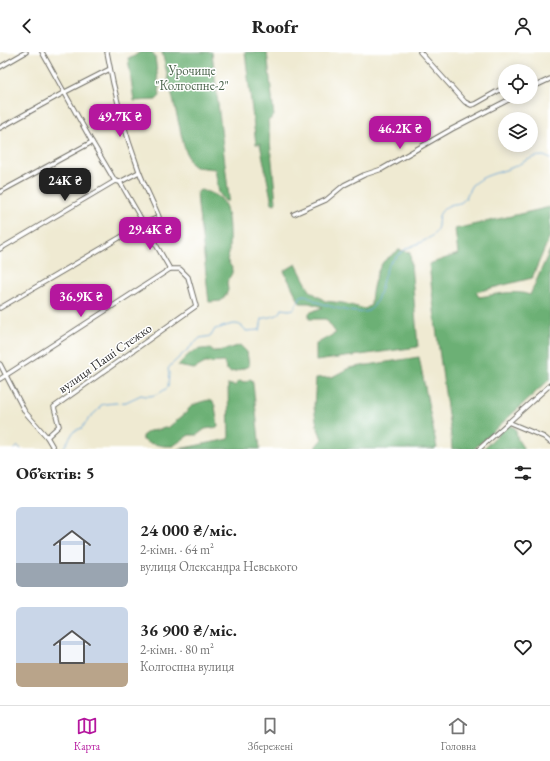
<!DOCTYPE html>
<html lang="uk">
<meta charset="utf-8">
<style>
:root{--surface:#fff;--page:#f6f6f6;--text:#222;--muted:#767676;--line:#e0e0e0;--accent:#b5179e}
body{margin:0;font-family:"EB Garamond",serif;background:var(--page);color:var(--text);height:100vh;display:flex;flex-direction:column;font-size:15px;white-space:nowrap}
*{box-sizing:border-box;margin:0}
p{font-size:13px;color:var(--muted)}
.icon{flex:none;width:22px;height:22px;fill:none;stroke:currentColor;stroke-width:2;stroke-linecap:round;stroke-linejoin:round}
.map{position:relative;height:397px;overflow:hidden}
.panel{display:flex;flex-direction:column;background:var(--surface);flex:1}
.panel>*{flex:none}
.buttons{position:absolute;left:498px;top:12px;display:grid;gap:8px}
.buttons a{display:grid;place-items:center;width:40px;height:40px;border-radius:50%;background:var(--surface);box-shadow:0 2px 10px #0003;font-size:20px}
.price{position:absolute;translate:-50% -34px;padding:0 9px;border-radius:8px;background:var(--accent);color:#fff;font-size:13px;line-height:26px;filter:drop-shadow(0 1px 2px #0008)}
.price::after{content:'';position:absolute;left:50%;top:24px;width:12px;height:9px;margin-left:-6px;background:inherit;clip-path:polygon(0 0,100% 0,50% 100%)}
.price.active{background:#222;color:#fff}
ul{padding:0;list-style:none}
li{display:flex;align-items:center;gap:12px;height:100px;padding:0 16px}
li span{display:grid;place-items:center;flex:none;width:112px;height:80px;border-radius:6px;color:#555}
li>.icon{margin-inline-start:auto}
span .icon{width:48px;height:48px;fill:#fffc;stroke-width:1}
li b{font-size:17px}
h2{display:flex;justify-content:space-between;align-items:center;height:48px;padding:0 16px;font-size:17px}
header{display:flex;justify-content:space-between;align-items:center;height:52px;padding:0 16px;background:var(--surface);font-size:18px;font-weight:800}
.tabs{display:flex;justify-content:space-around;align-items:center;height:56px;border-top:1px solid var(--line);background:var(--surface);font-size:11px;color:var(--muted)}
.tabs a{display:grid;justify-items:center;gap:2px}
.tabs .active{color:var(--accent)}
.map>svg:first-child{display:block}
.forest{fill:#6cb074;stroke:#4c6e50}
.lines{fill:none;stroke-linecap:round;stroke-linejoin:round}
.stream{stroke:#66a4d8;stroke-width:1}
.minor-casing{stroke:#706e65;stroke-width:5.5}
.minor{stroke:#fff;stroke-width:3.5}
.labels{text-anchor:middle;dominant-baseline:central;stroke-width:3;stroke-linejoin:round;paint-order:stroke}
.park-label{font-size:13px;fill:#4b644c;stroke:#fff}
.street-label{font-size:13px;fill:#2b2b2b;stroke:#fff}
</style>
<header><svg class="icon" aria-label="back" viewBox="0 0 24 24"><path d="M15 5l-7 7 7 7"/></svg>Roofr<svg class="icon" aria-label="person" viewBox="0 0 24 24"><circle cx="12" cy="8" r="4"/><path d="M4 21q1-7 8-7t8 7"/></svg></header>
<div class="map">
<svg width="550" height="397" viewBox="0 0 550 397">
<rect width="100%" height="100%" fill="#fff"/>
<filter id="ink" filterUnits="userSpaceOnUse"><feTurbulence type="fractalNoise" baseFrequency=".025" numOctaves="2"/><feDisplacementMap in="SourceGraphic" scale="8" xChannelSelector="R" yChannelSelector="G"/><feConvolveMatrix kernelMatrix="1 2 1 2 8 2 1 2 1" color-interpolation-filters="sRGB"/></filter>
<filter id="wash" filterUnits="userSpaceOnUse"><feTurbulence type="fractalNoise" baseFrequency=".012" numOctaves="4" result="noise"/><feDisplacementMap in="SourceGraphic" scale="16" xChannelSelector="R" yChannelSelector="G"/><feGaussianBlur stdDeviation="0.9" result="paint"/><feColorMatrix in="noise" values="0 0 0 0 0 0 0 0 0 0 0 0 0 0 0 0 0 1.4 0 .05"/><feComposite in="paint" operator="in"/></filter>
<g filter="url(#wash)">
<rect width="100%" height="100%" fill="#efead2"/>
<g class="forest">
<polygon points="140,0 152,0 155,5 160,44 156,48 134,49 128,6 133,5"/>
<polygon points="162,0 212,0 229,146 228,149 225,149 219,141 215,117 195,115 190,111 184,94"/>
<polygon points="245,0 267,0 274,64 268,69 276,150 275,152 272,151 260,92 256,92"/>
<path d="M201 138C208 140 216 142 221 147 231 156 229 189 229 202L227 208 232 216V221L227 230 228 238 226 243 221 249 209 250C207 235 206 220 204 204 202 182 198 161 197 140Z"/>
<path d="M550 155V184L532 226 476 240 479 245C494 243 514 237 530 243L550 198V327L474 397H452L451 384 436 276 429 212 458 202 455 177Z"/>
<path d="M399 198 410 200 418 295 316 309V292L336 281 326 267H309V261L323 255 309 251H300L284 219 296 212 310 239 325 249 343 251 365 257 371 253C371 240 375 222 383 210 387 206 394 202 399 198Z"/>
<path d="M240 293 247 300 249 314 236 319 230 320 226 317 224 310 205 311 194 317 178 314C186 304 194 295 209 297 214 298 210 299 215 299 223 299 232 296 240 293Z"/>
<polygon points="419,305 437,396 434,397 316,397 316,394 322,387 317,374 314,355 316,326 332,325 349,316"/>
<polygon points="250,327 252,328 253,332 260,397 179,397 229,387 228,332 235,334 238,329 246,330"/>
<path d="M208 348 213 350 215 354 218 375 205 377 197 383H189L173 394H164L148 391 142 387V384L149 379 157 378 169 375 187 360C190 352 201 350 208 348Z"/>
<polygon points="508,373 515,376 518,388 524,397 483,397"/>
</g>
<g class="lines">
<g class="stream">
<polyline points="15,397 18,394 21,397"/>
<path d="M63 397 74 379 82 376 89 366 98 358 101 353 105 352 126 350 141 343C151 346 160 342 168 335L169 321 168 317 171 313 200 286 211 284 215 277C227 275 238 266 246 279L260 278 262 267C269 264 279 266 282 257L289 258 294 257 301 244 305 243C309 244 312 247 315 249 324 253 360 264 368 259 381 253 381 223 390 211 394 206 401 200 406 197 415 192 425 190 433 183 442 175 435 166 442 159 450 149 458 154 463 149 468 145 468 138 472 133 483 123 498 121 511 116 521 112 531 104 542 104 545 104 547 105 550 107"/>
</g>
</g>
</g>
<g filter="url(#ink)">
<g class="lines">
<g class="minor-casing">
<g id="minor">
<polyline points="42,0 92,90 115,129"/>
<polyline points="420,0 465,50 471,53 475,52 505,35"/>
<polyline points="0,15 26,0"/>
<polyline points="531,36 550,27"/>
<polyline points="0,76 65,40 110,17"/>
<polyline points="0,140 92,90"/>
<polyline points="294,162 326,148 344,133 364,123 382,117 452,77 514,45"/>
<polyline points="0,197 115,129 120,130 139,120"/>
<path d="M0 256 143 172 159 165C153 150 145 135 139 119 125 81 114 41 107 0"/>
<polyline points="0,312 25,360 47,385 54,397"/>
<polyline points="0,327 170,217"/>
<polyline points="508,370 544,385 550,390"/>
<polyline points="47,385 59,374 54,355 196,254 188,225 180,217 170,217 120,130"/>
<polyline points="479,397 550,333"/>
</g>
</g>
<use href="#minor" class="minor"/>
</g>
</g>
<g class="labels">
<g class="park-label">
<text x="192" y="18">Урочище<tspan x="192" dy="15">"Колгоспне-2"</tspan></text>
</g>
<g class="street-label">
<text transform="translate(105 306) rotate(-35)">вулиця Паші Стежко</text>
</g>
</g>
</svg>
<div class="buttons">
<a><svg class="icon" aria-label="locate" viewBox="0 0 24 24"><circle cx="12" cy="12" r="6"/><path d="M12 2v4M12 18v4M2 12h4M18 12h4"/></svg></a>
<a><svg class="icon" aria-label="layers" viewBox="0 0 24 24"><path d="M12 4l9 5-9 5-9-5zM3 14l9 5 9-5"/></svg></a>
</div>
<b class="price" style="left:120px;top:86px">49.7K ₴</b>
<b class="price" style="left:400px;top:98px">46.2K ₴</b>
<b class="price active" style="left:65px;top:150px">24K ₴</b>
<b class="price" style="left:150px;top:199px">29.4K ₴</b>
<b class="price" style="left:81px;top:266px">36.9K ₴</b>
</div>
<section class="panel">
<h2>Об’єктів: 5<svg class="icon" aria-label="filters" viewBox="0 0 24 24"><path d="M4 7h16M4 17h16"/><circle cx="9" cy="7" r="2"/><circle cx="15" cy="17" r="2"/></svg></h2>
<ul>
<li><span style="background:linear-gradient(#c9d6e8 70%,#9aa5b1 0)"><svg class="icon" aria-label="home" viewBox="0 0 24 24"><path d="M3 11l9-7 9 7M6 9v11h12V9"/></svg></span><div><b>24 000 ₴/міс.</b><p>2-кімн. · 64 m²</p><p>вулиця Олександра Невського</p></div><svg class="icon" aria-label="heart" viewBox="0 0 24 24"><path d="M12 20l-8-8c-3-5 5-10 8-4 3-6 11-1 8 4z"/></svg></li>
<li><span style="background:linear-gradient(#c9d6e8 70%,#b9a48a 0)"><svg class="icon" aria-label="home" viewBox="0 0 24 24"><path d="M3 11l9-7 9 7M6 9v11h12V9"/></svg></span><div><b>36 900 ₴/міс.</b><p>2-кімн. · 80 m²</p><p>Колгоспна вулиця</p></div><svg class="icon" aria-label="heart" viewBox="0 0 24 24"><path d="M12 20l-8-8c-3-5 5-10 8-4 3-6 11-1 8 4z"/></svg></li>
</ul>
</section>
<nav class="tabs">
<a class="active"><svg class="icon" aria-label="map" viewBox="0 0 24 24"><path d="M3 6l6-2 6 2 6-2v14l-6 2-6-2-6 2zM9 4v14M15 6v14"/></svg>Карта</a>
<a><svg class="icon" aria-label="saved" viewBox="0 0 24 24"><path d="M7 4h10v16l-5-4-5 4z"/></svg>Збережені</a>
<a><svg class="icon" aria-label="home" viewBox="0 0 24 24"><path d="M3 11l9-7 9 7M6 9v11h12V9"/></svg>Головна</a>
</nav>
